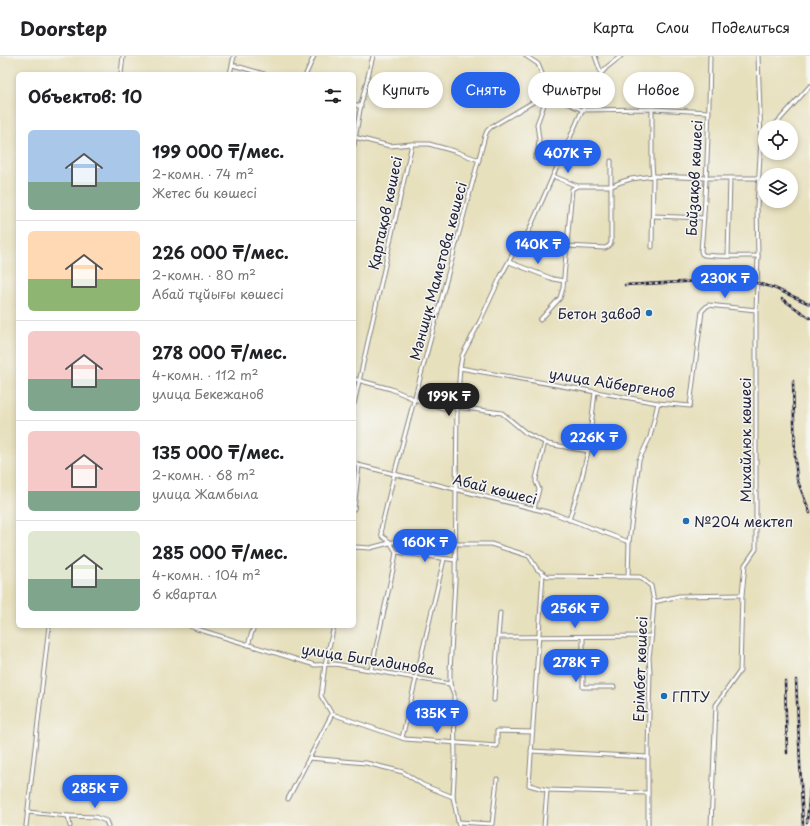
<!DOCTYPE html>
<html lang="ru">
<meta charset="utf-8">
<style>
:root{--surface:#fff;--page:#f6f6f6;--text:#202124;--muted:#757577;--line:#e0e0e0;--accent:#2563eb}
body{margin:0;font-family:"Playpen Sans",sans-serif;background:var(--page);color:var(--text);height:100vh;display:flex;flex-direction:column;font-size:15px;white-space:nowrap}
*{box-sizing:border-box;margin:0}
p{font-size:13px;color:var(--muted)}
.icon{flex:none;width:22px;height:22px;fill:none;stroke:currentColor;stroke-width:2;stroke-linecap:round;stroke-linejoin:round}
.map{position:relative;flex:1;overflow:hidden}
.drawer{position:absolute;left:16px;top:16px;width:340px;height:556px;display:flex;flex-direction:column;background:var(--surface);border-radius:6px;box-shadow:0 2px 6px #0003}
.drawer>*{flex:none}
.top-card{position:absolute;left:368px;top:16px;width:380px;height:36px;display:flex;gap:8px}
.buttons{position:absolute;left:758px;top:64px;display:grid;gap:8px}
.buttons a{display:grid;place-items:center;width:40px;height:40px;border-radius:50%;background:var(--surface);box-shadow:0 2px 6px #0003;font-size:20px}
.price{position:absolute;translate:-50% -34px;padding:0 9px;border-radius:14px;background:var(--accent);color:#fff;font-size:13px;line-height:26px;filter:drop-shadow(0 1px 2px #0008)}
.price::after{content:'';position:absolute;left:50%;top:24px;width:12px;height:9px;margin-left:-6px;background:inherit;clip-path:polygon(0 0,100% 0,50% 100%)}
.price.selected{background:#222;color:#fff}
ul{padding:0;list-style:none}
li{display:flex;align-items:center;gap:12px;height:100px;padding:0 12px}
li+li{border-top:1px solid var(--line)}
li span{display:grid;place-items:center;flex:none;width:112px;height:80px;border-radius:6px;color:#555}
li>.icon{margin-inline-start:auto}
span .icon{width:48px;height:48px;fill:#fffc;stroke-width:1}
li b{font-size:17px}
h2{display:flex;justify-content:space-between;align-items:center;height:48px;padding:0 12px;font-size:17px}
.pill{padding:0 14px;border-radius:18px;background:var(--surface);box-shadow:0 2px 6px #0003;font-size:14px;line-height:36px}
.pill.selected{background:var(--accent);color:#fff}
header{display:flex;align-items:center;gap:24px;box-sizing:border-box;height:56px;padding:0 20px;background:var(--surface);border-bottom:1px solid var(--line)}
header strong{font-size:19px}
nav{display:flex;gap:22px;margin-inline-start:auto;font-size:14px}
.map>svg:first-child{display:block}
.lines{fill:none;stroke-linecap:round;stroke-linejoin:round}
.street-casing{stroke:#84817c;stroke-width:5}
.street{stroke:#fff;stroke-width:3}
.rail-casing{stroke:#22223b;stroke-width:2.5}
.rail{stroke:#f6f6f2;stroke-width:1;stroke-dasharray:3;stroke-linecap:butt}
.poi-dot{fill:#1f6fb2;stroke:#f6f6f2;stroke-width:1.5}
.labels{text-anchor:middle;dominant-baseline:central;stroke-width:3;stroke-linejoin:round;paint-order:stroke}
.street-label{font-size:14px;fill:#22223b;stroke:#f6f6f2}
.poi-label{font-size:14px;fill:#22223b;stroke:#f6f6f2;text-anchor:start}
</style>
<header>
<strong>Doorstep</strong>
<nav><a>Карта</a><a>Слои</a><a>Поделиться</a></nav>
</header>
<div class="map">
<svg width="810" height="770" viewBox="0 0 810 770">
<rect width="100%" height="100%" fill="#f6f6f2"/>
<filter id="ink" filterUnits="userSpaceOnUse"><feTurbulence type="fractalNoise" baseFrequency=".025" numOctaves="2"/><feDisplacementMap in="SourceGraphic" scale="8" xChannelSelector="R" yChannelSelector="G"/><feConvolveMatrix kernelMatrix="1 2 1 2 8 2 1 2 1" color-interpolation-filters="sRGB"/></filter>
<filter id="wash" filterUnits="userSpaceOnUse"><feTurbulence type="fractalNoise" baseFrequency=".012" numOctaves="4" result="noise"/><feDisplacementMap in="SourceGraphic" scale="16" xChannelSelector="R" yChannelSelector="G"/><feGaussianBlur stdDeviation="0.9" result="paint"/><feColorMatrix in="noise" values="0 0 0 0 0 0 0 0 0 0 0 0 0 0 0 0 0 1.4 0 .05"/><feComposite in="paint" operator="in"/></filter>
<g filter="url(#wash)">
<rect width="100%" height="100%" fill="#e7e0bd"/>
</g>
<g filter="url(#ink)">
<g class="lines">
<g class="street-casing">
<g id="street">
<polyline points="526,0 538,8 545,25 550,39"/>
<polyline points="595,0 601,17"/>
<path d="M710 0C709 65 707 130 701 195L702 198 704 199C722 201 740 200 758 200"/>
<polyline points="758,0 761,84"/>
<polyline points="233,9 264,18"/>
<polyline points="121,18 123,0"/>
<polyline points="230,18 234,0"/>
<polyline points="306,18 314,0"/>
<polyline points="550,39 582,54 652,53 709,56"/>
<polyline points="354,48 361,51"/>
<polyline points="773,71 810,30"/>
<polyline points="354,81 390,90 412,88 429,88 454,95 479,104"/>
<polyline points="354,89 361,48 373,0"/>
<polyline points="535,102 538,95 539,83 537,68 544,49 550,39"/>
<polyline points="553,120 577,130"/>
<polyline points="653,160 704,162"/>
<polyline points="567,190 605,192 609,190 611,187 611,105"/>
<polyline points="652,191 653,120 652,108 652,53"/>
<polyline points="728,200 730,122"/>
<polyline points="509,206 553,223 564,225"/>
<polyline points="540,264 560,242 563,232 572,133 574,132 577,130 612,130 621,126 631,123 653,120 706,122 759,122"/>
<polyline points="460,312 658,347 690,350 702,255 708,249 756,254"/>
<polyline points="354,323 391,333 414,343 443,352 457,351 502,357 526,377 548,388 588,395"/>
<polyline points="354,348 412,88"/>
<polyline points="354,408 555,458 629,486"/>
<polyline points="354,453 359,410"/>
<polyline points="534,453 539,433 536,426 536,423 545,386"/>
<polyline points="569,464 582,421 588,395 595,336"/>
<polyline points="354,492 355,491 370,492 401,484 410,484 456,488 491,488 529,500 537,513 547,520 640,521 651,530 654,546"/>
<polyline points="396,496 456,504"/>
<polyline points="543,517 529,729 547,734 544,770"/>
<polyline points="628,521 629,486 639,404 650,381 658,347"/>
<polyline points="190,570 197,573 315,609 335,608 450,628"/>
<polyline points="498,581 652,580"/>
<polyline points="583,581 583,631 614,631"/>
<polyline points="248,589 254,570"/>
<polyline points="371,614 394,509 396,496 390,486 382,480 381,473 394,419 485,80 487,75 491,71 540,42 550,39"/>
<polyline points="494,644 498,581 500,557"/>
<polyline points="332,658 405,683 497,690 497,675 533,676"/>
<polyline points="402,682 444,503"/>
<polyline points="531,695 648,701"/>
<polyline points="309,702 366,707 403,716 423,729 453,741"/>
<polyline points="547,734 648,737"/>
<polyline points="288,743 332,658 321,640 325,608 334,570"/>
<polyline points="27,756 68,760 70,770"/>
<polyline points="68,760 95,761 106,765 108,770"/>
<polyline points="458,766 492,768 497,723"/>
<polyline points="26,770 49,570"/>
<polyline points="459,770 453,741 455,704 454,638 450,628 450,615 455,524 457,351 460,312 462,300 480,265 501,220 516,192 526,181 596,23 607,11 621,0"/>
<polyline points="648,770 648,695 650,616 649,601 651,586 654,546 679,540 742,539"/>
<polyline points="711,770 716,649 740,615 742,539 745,509 756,493 756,254 758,200 757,150 761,84 765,80"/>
</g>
</g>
<use href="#street" class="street"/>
<g class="rail-casing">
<g id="rail">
<polyline points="625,229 721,224 757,227 774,232 810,248"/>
<polyline points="782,243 810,262"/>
<polyline points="793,325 795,402 797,423 810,457"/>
<polyline points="796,624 803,770"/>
<polyline points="785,625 787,697"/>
<polyline points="807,766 810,732"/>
</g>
</g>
<use href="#rail" class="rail"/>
</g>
</g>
<g class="poi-dot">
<circle cx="649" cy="257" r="4"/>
<circle cx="686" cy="465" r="4"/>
<circle cx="664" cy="640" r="4"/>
</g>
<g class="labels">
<g class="street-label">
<text transform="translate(694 122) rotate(-87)">Байзақов көшесі</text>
<text transform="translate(385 157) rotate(-78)">Қартақов көшесі</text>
<text transform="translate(438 215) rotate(-75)">Мәншүк Маметова көшесі</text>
<text transform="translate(612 327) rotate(9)">улица Айбергенов</text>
<text transform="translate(745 384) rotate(-90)">Михайлюк көшесі</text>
<text transform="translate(495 433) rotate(14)">Абай көшесі</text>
<text transform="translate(368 603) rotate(9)">улица Бигелдинова</text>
<text transform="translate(640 613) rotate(-88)">Ерімбет көшесі</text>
</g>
<g class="poi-label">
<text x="641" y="257" text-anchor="end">Бетон завод</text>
<text x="694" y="465">№204 мектеп</text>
<text x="672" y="640">ГПТУ</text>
</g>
</g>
</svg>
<div class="buttons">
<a><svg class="icon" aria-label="locate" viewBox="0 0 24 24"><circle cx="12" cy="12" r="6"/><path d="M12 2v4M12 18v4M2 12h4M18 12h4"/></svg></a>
<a><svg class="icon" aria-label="layers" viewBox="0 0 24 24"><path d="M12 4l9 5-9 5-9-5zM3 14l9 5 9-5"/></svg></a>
</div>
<b class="price" style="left:568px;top:118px">407K ₸</b>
<b class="price" style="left:538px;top:209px">140K ₸</b>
<b class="price" style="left:725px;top:243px">230K ₸</b>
<b class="price selected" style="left:449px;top:361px">199K ₸</b>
<b class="price" style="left:594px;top:402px">226K ₸</b>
<b class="price" style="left:425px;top:507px">160K ₸</b>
<b class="price" style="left:575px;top:573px">256K ₸</b>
<b class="price" style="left:576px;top:627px">278K ₸</b>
<b class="price" style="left:437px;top:678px">135K ₸</b>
<b class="price" style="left:95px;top:753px">285K ₸</b>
<div class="top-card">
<a class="pill">Купить</a>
<a class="pill selected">Снять</a>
<a class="pill">Фильтры</a>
<a class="pill">Новое</a>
</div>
<section class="drawer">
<h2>Объектов: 10<svg class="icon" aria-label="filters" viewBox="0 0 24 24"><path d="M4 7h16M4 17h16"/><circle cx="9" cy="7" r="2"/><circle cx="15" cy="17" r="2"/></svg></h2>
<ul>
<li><span style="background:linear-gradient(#a9c7e8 65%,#7fa58c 0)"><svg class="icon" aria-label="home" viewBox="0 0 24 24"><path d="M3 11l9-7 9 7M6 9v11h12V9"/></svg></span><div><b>199 000 ₸/мес.</b><p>2-комн. · 74 m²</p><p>Жетес би көшесі</p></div></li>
<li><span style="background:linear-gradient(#ffd9b3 60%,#8fb573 0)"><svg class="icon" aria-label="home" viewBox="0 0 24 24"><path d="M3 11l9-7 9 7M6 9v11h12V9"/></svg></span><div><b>226 000 ₸/мес.</b><p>2-комн. · 80 m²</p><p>Абай тұйығы көшесі</p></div></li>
<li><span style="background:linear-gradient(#f6c9c9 60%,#7fa58c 0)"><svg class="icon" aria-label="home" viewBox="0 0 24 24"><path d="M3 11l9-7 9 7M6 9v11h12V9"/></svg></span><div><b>278 000 ₸/мес.</b><p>4-комн. · 112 m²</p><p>улица Бекежанов</p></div></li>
<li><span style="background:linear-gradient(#f6c9c9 75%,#7fa58c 0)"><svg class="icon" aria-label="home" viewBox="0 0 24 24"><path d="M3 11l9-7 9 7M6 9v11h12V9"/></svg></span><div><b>135 000 ₸/мес.</b><p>2-комн. · 68 m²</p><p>улица Жамбыла</p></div></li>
<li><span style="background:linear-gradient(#dfe7d0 60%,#7fa58c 0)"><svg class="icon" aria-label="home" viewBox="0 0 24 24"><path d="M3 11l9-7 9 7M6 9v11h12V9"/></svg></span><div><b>285 000 ₸/мес.</b><p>4-комн. · 104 m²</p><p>6 квартал</p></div></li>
</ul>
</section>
</div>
